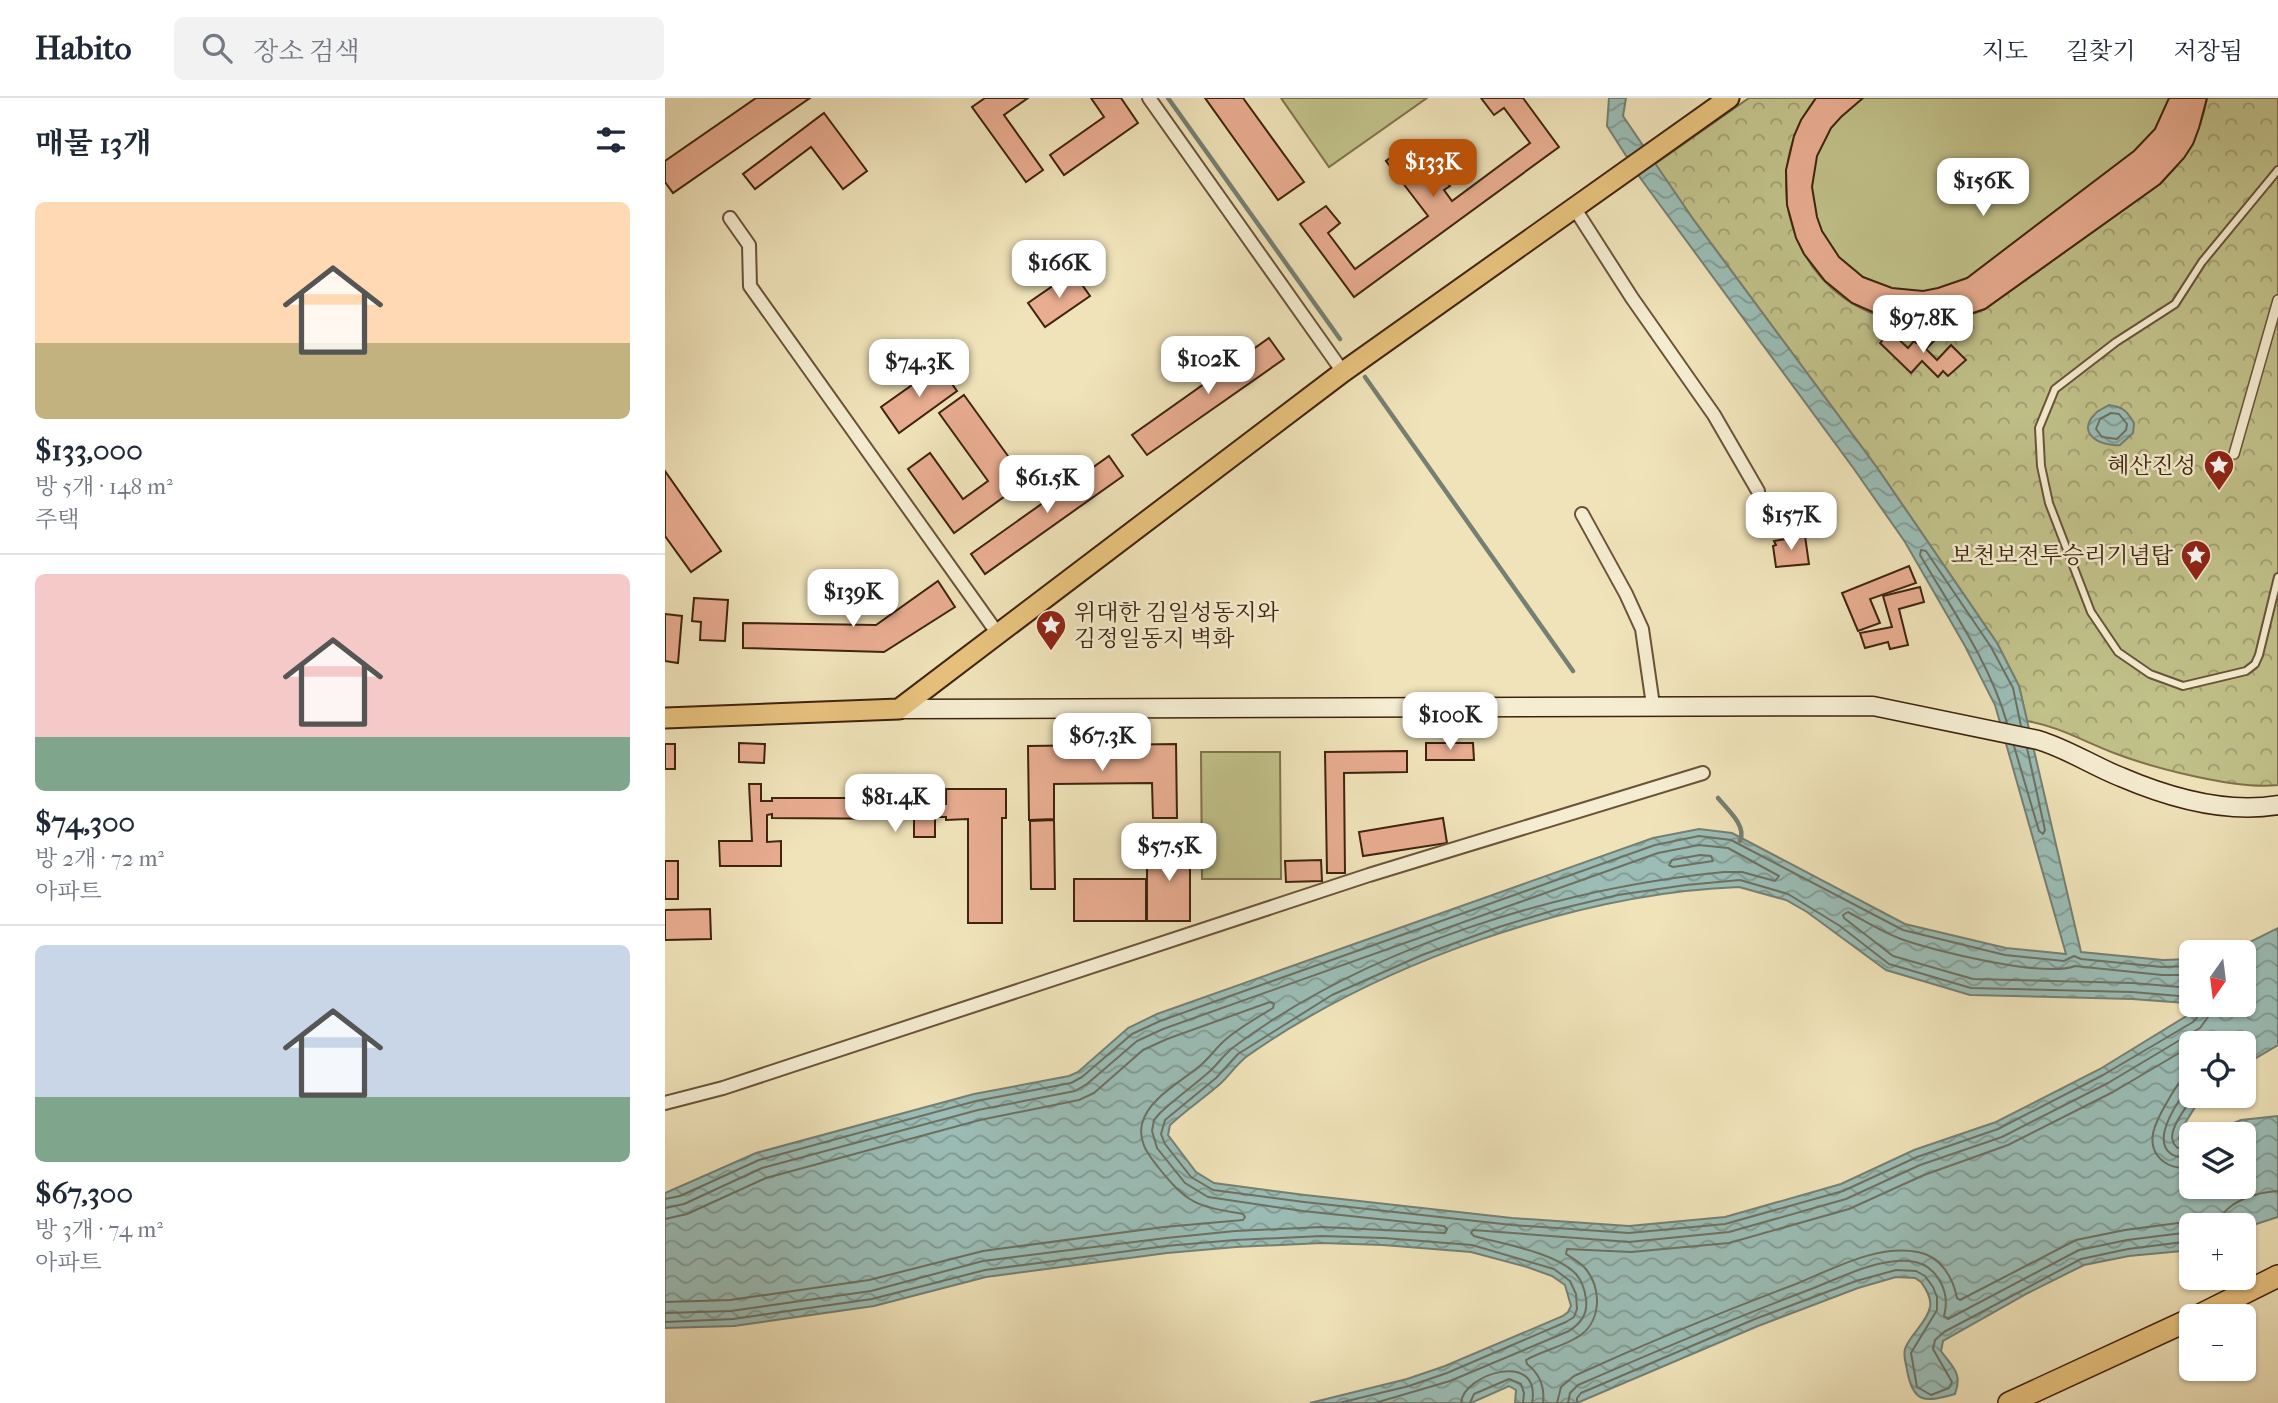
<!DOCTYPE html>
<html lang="ko">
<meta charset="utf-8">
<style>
:root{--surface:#fff;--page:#f2f2f3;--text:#1f2937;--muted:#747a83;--line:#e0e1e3;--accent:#b45309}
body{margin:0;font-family:"IM FELL French Canon","Noto Serif KR",serif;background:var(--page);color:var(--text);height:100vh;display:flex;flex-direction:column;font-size:26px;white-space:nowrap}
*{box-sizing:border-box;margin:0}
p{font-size:23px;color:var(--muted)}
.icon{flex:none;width:38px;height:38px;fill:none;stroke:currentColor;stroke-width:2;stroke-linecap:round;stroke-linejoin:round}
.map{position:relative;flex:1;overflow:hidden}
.sheet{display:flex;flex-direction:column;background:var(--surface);width:665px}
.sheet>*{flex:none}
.needle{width:46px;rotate:194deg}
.tools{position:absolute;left:1514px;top:842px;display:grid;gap:14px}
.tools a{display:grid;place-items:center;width:77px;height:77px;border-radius:10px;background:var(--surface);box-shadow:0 2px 5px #0004;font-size:35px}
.price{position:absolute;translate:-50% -60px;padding:0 16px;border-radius:14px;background:#fff;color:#222;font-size:23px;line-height:46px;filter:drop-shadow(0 2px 4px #0008)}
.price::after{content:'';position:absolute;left:50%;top:42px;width:21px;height:16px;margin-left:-10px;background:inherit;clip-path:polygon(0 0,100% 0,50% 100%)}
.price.current{background:var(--accent);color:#fff}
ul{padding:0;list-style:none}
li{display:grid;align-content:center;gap:14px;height:371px;padding:0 35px}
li+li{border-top:2px solid var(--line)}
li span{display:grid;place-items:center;height:217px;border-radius:10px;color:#555}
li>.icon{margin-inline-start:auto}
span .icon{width:126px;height:126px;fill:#fffc;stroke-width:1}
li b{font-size:30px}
h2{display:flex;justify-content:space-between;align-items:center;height:84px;padding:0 35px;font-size:30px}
header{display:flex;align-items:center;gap:42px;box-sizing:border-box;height:98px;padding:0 35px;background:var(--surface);border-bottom:2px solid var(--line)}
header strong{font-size:33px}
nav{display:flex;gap:38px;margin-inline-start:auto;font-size:24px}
.search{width:490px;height:63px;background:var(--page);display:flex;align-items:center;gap:18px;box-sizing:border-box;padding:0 24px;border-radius:10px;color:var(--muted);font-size:26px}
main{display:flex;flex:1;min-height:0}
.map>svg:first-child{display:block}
.forest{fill:url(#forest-crowns);stroke:#80724c;stroke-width:2}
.pitch{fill:#c1c18a;stroke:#80724c;stroke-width:2}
.water{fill:url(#water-waves);stroke:#767f73;stroke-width:2;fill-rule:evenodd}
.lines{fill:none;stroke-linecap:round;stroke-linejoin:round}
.shore{stroke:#6d7062;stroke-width:2}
.stream{stroke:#767f73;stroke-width:4.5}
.building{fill:#e9ad91;stroke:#3f230e;stroke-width:2}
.service-casing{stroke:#6b5339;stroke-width:10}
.pedestrian-casing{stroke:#6b5339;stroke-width:12}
.minor-casing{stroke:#6b5339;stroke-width:16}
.secondary-casing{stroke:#3f230e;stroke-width:21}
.primary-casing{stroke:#3f230e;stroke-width:23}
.trunk-casing{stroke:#3f230e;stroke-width:24}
.service{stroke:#f5edd2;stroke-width:6}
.pedestrian{stroke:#f5edd2;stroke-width:9}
.minor{stroke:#f5edd2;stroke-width:12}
.secondary{stroke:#f5edd2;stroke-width:18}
.primary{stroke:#e8c27d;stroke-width:19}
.trunk{stroke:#e8c27d;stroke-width:21}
.labels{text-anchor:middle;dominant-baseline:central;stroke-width:5;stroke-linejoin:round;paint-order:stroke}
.poi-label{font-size:23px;fill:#3f230e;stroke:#f5edd2;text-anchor:end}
</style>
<header>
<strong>Habito</strong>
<div class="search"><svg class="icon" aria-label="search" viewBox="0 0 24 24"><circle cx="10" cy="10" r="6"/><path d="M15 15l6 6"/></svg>장소 검색</div>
<nav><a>지도</a><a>길찾기</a><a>저장됨</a></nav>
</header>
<main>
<section class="sheet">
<h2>매물 13개<svg class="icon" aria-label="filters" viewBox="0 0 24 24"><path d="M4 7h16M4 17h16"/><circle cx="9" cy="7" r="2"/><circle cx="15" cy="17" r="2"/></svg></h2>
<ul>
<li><span style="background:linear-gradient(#ffd9b3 65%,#c2b280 0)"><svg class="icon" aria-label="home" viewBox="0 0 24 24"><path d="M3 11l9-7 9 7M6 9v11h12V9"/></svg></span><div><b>$133,000</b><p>방 5개 · 148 m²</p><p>주택</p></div></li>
<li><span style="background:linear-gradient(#f6c9c9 75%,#7fa58c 0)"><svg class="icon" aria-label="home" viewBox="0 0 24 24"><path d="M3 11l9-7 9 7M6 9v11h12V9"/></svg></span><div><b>$74,300</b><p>방 2개 · 72 m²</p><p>아파트</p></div></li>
<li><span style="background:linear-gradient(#c9d6e8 70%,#7fa58c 0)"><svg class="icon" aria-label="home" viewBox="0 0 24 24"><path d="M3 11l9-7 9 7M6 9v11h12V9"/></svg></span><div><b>$67,300</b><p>방 3개 · 74 m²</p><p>아파트</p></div></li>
</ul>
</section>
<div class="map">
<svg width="1613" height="1305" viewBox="0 0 1613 1305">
<defs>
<pattern id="forest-crowns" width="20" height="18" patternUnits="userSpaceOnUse" patternTransform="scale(1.75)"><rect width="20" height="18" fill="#c1c18a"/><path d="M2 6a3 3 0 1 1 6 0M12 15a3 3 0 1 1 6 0" fill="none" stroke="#9e9c6f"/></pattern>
<pattern id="water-waves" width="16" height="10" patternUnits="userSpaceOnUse" patternTransform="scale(1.75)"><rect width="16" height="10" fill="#9bbdb6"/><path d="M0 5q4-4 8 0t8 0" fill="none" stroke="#809992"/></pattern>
</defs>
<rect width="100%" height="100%" fill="#f0e3ba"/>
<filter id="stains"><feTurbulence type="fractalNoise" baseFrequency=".00286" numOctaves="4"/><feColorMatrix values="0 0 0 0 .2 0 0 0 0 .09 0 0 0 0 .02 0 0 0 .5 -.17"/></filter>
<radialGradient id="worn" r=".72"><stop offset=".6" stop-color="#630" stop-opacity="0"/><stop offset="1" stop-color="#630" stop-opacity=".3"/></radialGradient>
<path class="forest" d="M1084 0H1613V687C1572 692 1488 670 1449 655 1420 644 1393 628 1362 623L1354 588 1332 545 1213 371 1028 121 990 66Z"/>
<g class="pitch">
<polygon points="616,0 762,0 664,69"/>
<path d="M1151 0H1542C1536 35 1520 61 1495 86L1320 211C1299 220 1277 226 1253 225 1139 220 1082 89 1151 0Z"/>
<polygon points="536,654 615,654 616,781 537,781"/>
</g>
<g class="water">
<path d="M944 0H961L958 18 1028 121 1213 371 1332 545 1354 588 1416 854 1498 862 1526 861V906H1578V854H1558L1573 850 1613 830V947L1579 967 1578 945H1526V998H1537L1517 1030 1514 1041 1517 1044 1526 1041V1088H1578V1036H1542L1576 1022 1613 1018V1119L1579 1130 1578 1127H1526V1149L1517 1153 1464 1158 1419 1167 1363 1195 1278 1243 1276 1253C1287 1269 1298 1275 1290 1296 1259 1305 1248 1305 1242 1272 1241 1265 1238 1258 1240 1251 1245 1236 1262 1225 1265 1209 1267 1200 1261 1191 1256 1184L1250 1180 1231 1179 1193 1190 1093 1228 912 1305H850L851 1292 844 1288 806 1305H645L742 1281 780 1268 898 1218 903 1214 906 1208 900 1187 887 1178 862 1169 806 1154 718 1147 657 1145 571 1149 502 1155 321 1179 209 1208 69 1228 0 1230V1095L91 1055 309 996 404 978 413 974 463 930 492 916 988 740 1034 731 1067 735 1240 826 1341 850 1401 856 1330 607 1300 548 1240 444 1189 371 976 81 942 28ZM1074 789 1121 802 1142 814 1221 872 1305 897 1467 901 1521 905 1526 907 1528 914 1435 971 1331 1024 1249 1052 1176 1086 1060 1119 964 1128 847 1120 640 1097 549 1085 531 1074 503 1037 505 1027C521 1012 539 1000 555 986 564 978 571 967 581 959 712 866 913 795 1074 789Z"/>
<path d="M1444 307C1458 309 1462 313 1469 325L1468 335 1455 347C1437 349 1410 336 1430 316 1433 312 1440 310 1444 307Z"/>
</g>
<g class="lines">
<g class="shore">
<polygon points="1446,315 1454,316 1462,326 1461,332 1452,341 1437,339 1431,331 1435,321"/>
<path d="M1342 625C1325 565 1286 510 1255 457L1256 452 1261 453 1326 549 1348 590 1356 628"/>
<polyline points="1349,648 1374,733 1378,736 1380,732 1362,650"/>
<polygon points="1035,757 1046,758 1048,763 1008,769 1004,767 1007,762"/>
<path d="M1526 877H1497L1410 868C1379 880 1269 853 1236 841 1217 834 1200 823 1183 814L1178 817 1179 820 1228 858 1308 881 1468 885 1526 890"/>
<polyline points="1526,899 1467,894 1306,890 1224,866 1175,828 1123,796 1075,782 1021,787 953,797 890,812 834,829 757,857 667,897 573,956 551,980 500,1022 496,1036 500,1046 526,1079 548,1092 639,1104 847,1127 964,1135 1060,1126 1178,1093 1252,1059 1333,1031 1438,977 1528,924 1535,916 1534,906"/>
<path d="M1526 974C1516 980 1511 989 1505 999 1494 1018 1475 1046 1499 1064 1508 1070 1516 1071 1526 1069"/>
<path d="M1526 986C1515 1000 1486 1040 1505 1055 1511 1060 1518 1060 1526 1058"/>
<path d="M1526 1049 1513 1050C1496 1038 1521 1011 1528 998"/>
<polyline points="0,1101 15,1098 94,1062 311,1003 406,985 417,979 467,936 495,923 990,747 1034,738 1066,742 1238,832 1340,857 1399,863 1409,858 1416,861 1497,869 1526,868"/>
<path d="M0 1110 19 1106 97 1070 313 1012 410 993 422 986 472 943 498 931 993 755 1034 747 1063 750 1114 778 1110 783 1077 774H1059C895 790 703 849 570 948 560 955 553 966 544 974 528 988 510 1001 495 1015L489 1022 487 1033 492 1050 520 1085 543 1099 638 1113 779 1128 782 1131 780 1135 657 1129 570 1133 501 1140 318 1163 206 1193 66 1213 0 1215"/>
<path d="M0 1121 22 1116 101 1080 315 1022 414 1002 429 995 478 952 502 941 605 904 609 906 608 910C592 920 573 930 559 943 551 950 545 959 537 966 518 983 483 1000 477 1026 473 1044 483 1056 493 1069 523 1107 532 1108 578 1116L580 1119 578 1122 499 1129 318 1153 204 1182 65 1202 0 1204"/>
<path d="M1553 1127C1558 1104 1592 1094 1613 1093"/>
<polyline points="0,1224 68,1221 207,1201 320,1172 501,1148 570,1142 657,1138 719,1140 807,1147 889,1171 905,1183 911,1196 912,1211 909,1219 901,1224 782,1275 744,1288 674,1305"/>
<path d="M710 1305 785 1283 904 1233C916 1225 923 1216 921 1201 920 1193 917 1183 911 1176 890 1154 837 1146 809 1138L806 1135 808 1132 964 1144 1064 1134 1181 1101 1255 1067 1337 1039 1443 985 1535 930 1543 919V906"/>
<path d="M796 1305C798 1276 877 1251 867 1305"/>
<polyline points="805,1305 809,1296 844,1281 856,1286 859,1295 858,1305"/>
<path d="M878 1305C880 1288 875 1276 862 1266L861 1262C877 1253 896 1249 911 1240 937 1226 938 1189 919 1169 914 1164 907 1160 901 1156L902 1151 966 1154 1064 1145 1184 1111 1259 1077 1343 1047 1448 994 1526 948"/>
<path d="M892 1305 896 1289 909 1278C982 1245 1056 1214 1131 1186 1168 1171 1212 1146 1253 1154 1275 1158 1288 1179 1292 1200L1295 1202 1411 1142 1460 1132 1521 1124 1537 1127"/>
<path d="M903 1305 905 1295 913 1287C989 1254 1064 1222 1141 1193 1173 1181 1209 1161 1244 1163 1271 1165 1286 1193 1279 1218L1283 1221 1414 1152 1462 1142 1526 1134"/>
<polyline points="912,1305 912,1300 916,1295 1090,1221 1191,1183 1231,1172 1251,1173 1260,1178 1268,1189 1272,1199 1272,1212 1246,1255 1252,1289 1266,1297 1284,1290 1287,1284 1268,1251 1270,1242 1279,1234 1416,1161 1463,1151 1526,1143"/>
</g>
<g class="stream">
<polyline points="503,0 675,241"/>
<polyline points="700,279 908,573"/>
<path d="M1053 700C1063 712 1082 728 1075 743"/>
</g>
</g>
<g class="building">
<polygon points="91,0 145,0 8,95 0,84 0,63"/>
<polygon points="320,0 363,0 339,17 378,72 361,84 307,9"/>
<polygon points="426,0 456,0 473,25 399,77 385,57 439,19"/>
<polygon points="540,0 578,0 639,84 613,102"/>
<polygon points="816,0 858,0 894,49 689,199 635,126 661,108 675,125 663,135 690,171 763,118 721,63 748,43 785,88 779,92 787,103 865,45 839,10 829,17"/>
<polygon points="1151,0 1198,0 1176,19 1166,30 1152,58 1147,89 1152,119 1157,133 1174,159 1198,179 1227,190 1258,193 1273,190 1302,180 1469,53 1490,31 1504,0 1542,0 1534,30 1528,46 1519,60 1495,86 1320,211 1287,222 1253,225 1219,219 1187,205 1160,183 1139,156 1131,140 1122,107 1121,72 1129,38 1136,22"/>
<polygon points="159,15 202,73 178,91 146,49 90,91 78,76"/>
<polygon points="408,174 425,198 380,229 363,205"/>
<polygon points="1226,234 1243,250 1249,243 1251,245 1262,234 1270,242 1261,251 1272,262 1286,247 1301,262 1283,278 1278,273 1273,279 1257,263 1246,275 1215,245"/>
<polygon points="604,240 619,261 482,357 467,337"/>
<polygon points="274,268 292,293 234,335 216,309"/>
<polygon points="299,297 361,383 289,435 243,371 265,355 298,401 323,383 274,315"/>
<polygon points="444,358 458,378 320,476 306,456"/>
<polygon points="0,373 56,453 26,474 0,438"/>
<polygon points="1140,438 1144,466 1111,469 1108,448 1111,447 1109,443"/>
<polygon points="1244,468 1251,485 1205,501 1215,525 1193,533 1177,495"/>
<polygon points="273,483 290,509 219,554 78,550 78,525 211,527"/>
<polygon points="1255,489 1259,504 1234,511 1243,547 1225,551 1223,544 1200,550 1195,535 1227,529 1218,498"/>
<polygon points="29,500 63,502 60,543 35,542 36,524 27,523"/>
<polygon points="0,516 17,518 13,565 0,563"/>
<polygon points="74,645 100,646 99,665 74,664"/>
<polygon points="761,645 808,645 809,662 761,662"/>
<rect x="0" y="646" width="10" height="25"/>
<polygon points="511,646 512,720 488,720 487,685 389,686 389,721 364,722 363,648"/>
<polygon points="742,653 742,674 679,675 680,775 662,775 660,654"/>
<polygon points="84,686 96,686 96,703 107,703 107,700 269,700 269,706 281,706 281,691 341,691 341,720 337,720 337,825 303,825 303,721 281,722 281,719 270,719 270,739 249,739 249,721 107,720 107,716 102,717 102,744 116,743 116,768 55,768 54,743 87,743"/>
<polygon points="778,720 782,745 698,758 694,734"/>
<polygon points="389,722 390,791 366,791 365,723"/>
<rect x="482" y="746" width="43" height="77"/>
<polygon points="656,762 657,783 621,784 620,763"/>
<rect x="0" y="763" width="13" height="38"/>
<rect x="409" y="781" width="72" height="42"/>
<polygon points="45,811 46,841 0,842 0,812"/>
</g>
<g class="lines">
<g class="service-casing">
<polyline id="service" points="1613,72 1537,164 1510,206 1451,244 1390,291 1374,330 1376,368 1384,405 1426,514 1453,554 1485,576 1518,588 1581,573 1590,566 1594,557 1613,479"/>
</g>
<g class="pedestrian-casing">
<polyline id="pedestrian" points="1569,356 1613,202"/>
</g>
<g class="minor-casing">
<g id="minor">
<polyline points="484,0 678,274"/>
<polyline points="910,111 967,200 1049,317 1093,393"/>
<polyline points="65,120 84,147 85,188 333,536"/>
<polyline points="917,416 961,496 977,531 988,607"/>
<polyline points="0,1005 58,990 704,777 1038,675"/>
</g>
</g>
<g class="secondary-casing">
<path id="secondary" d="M234 611 1208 608 1373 642C1403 651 1428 668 1456 679 1505 700 1560 716 1613 707"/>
</g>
<g class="primary-casing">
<polyline id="primary" points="0,620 234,611 678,274 1064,0"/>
</g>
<g class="trunk-casing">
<g id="trunk">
<polyline points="1533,1218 1613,1178"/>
<polyline points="1344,1305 1526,1221"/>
</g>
</g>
<use href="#service" class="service"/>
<use href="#pedestrian" class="pedestrian"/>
<use href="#minor" class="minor"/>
<use href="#secondary" class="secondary"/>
<use href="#primary" class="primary"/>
<use href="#trunk" class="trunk"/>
</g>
<defs>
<g id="sight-pin" transform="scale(1.575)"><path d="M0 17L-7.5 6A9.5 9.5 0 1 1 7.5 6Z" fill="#8f2418" stroke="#f5edd2"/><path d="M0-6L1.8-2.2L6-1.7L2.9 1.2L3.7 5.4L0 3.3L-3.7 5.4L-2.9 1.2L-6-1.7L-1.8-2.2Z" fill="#fff"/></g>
</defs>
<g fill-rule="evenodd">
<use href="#sight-pin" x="1554" y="367"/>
<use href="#sight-pin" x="1531" y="457"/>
<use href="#sight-pin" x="386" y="527"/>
</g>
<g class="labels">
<g class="poi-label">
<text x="1531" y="367">혜산진성</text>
<text x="1508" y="457">보천보전투승리기념탑</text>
<text x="409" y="514" text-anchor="start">위대한 김일성동지와<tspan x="409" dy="26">김정일동지 벽화</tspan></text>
</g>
</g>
<rect width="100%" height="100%" filter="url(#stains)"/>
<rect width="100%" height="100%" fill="url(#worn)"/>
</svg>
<div class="tools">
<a><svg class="needle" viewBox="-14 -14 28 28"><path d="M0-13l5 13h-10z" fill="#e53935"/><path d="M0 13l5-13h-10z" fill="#747a83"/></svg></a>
<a><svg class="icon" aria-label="locate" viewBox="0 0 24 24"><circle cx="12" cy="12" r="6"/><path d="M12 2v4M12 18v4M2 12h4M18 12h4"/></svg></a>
<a><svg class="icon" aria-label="layers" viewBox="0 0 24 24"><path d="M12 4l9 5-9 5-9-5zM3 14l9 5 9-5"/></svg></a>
<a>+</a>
<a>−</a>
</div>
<b class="price current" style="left:768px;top:101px">$133K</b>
<b class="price" style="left:1318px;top:120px">$156K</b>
<b class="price" style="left:394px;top:202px">$166K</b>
<b class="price" style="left:1258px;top:257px">$97.8K</b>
<b class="price" style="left:543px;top:298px">$102K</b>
<b class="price" style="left:254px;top:301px">$74.3K</b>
<b class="price" style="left:382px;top:417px">$61.5K</b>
<b class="price" style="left:1126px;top:454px">$157K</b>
<b class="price" style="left:188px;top:531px">$139K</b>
<b class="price" style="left:785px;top:654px">$100K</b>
<b class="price" style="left:437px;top:675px">$67.3K</b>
<b class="price" style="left:230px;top:736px">$81.4K</b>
<b class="price" style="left:504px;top:785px">$57.5K</b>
</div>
</main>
